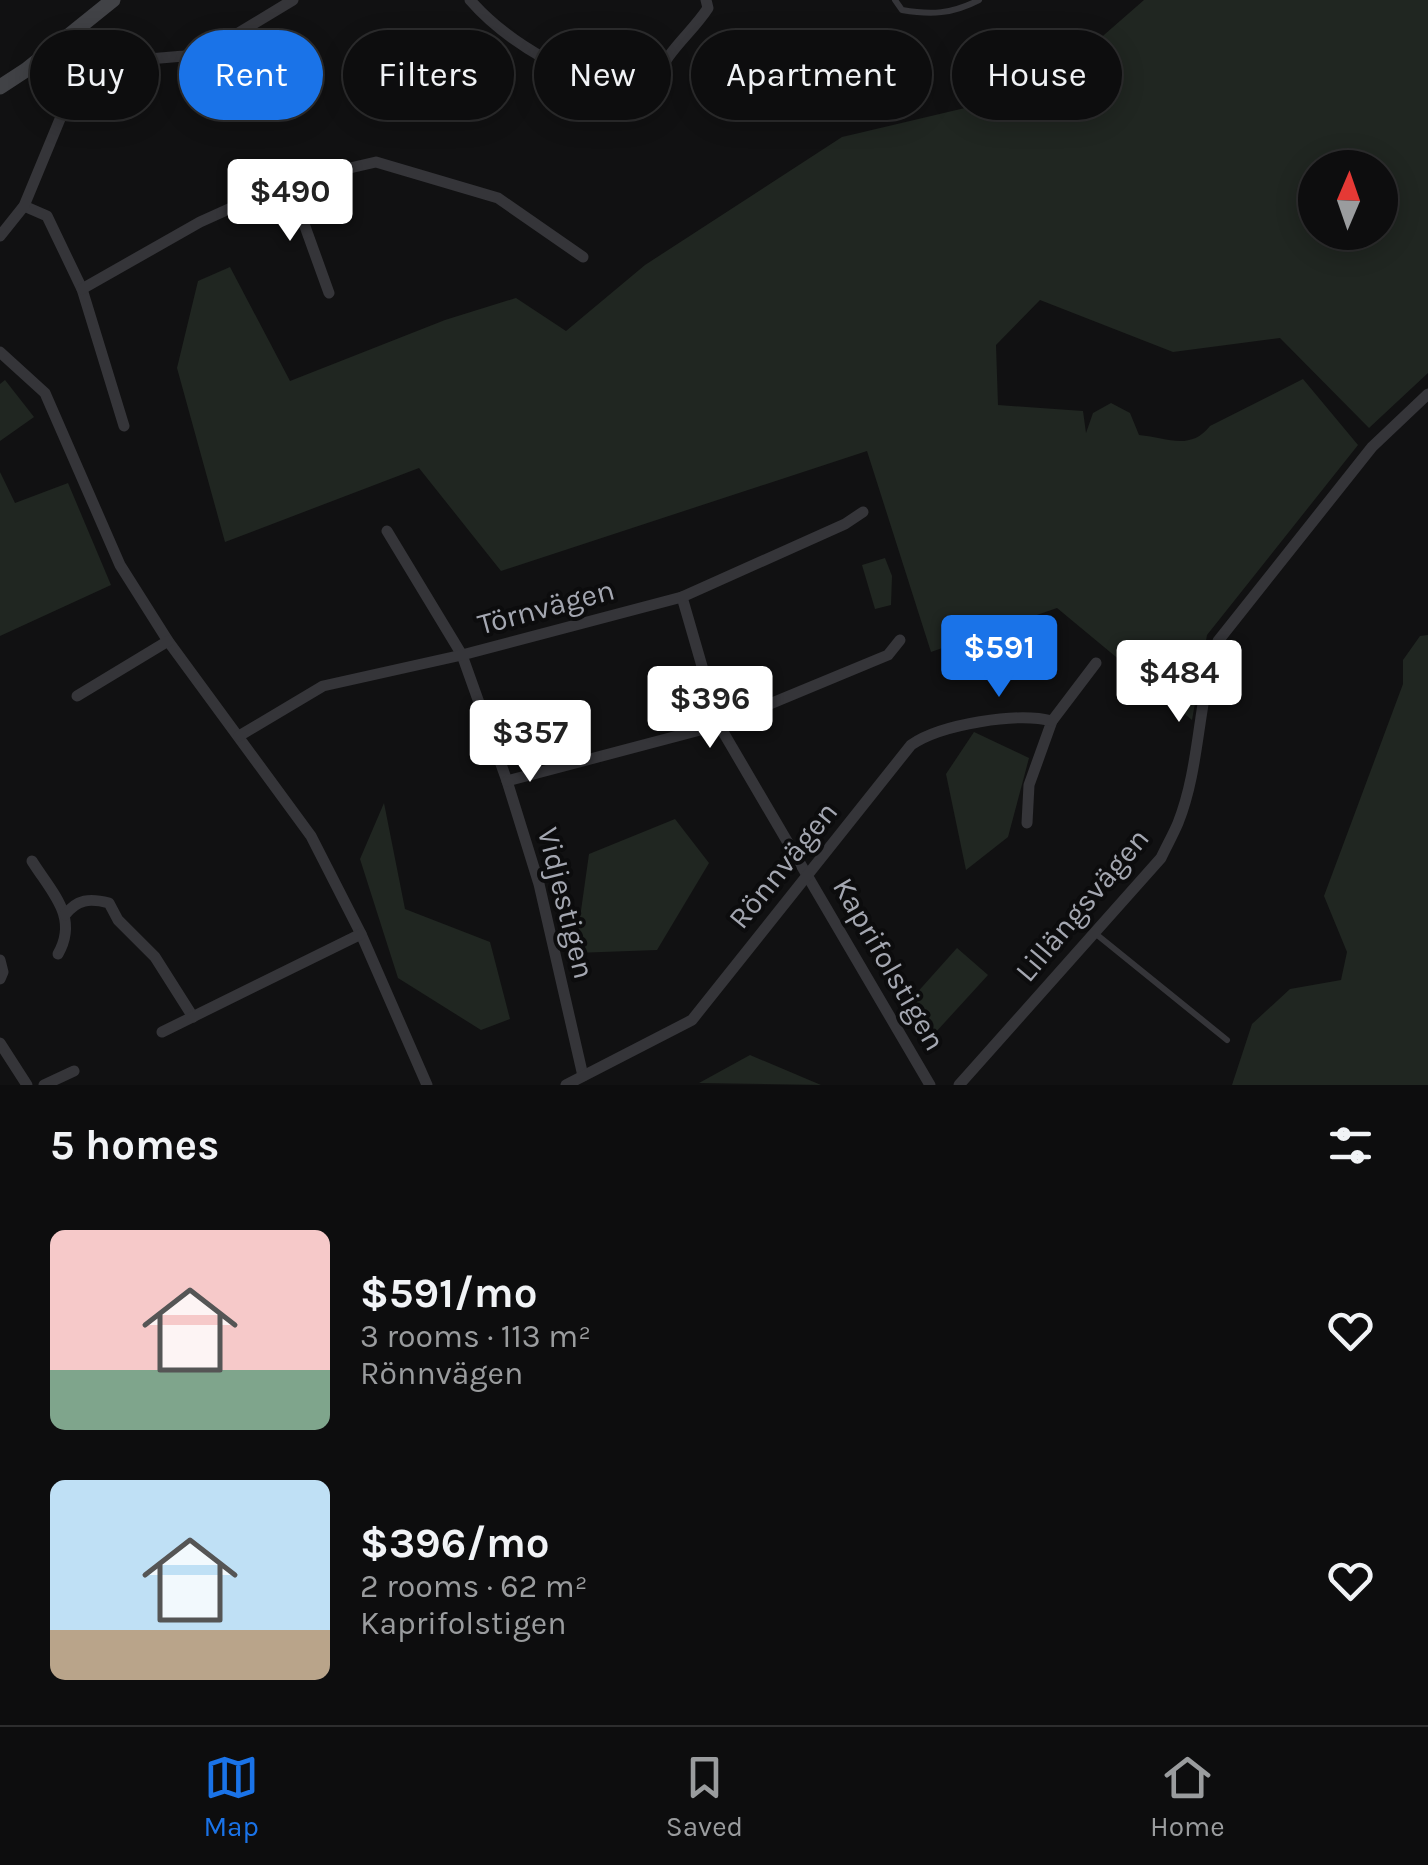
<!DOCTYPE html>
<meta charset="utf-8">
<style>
:root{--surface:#0d0d0e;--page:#161617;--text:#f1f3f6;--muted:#9a9c9e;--line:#2d2d2e;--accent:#1a73e8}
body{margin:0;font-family:Karla,sans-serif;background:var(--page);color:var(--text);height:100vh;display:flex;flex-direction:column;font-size:38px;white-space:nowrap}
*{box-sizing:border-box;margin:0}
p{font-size:32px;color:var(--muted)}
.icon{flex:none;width:55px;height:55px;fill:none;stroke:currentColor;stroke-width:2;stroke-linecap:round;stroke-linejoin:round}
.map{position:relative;height:1085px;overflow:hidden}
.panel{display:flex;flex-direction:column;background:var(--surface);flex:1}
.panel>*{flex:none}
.hud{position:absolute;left:30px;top:30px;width:1370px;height:90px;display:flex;gap:20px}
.needle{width:65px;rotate:2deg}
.controls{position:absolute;left:1298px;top:150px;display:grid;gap:20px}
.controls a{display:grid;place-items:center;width:100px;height:100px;border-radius:50%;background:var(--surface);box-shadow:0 5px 25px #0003,0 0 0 2px var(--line);font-size:50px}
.price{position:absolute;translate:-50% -85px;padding:0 22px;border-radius:10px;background:#fff;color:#222;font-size:32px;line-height:65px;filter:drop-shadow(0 2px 5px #0008)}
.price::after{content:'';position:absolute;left:50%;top:60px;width:30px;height:22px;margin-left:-15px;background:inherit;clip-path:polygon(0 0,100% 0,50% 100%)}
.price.on{background:var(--accent);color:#fff}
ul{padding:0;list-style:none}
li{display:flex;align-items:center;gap:30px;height:250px;padding:0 50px}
li span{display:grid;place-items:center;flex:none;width:280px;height:200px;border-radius:15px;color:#555}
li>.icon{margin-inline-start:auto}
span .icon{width:120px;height:120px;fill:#fffc;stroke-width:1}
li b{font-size:42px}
h2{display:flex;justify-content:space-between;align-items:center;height:120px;padding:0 50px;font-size:42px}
.tag{padding:0 35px;border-radius:45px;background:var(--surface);box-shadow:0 5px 25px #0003,0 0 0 2px var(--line);font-size:35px;line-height:90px}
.tag.on{background:var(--accent);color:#fff}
.tabs{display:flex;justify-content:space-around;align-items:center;height:140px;border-top:2px solid var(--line);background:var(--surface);font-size:28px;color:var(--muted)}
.tabs a{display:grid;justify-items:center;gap:5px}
.tabs .on{color:var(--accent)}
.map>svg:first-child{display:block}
.green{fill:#202621;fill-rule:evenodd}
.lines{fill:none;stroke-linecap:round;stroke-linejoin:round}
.lane{stroke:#353539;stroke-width:6}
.street{stroke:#353539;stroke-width:11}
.secondary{stroke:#414246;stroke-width:15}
.labels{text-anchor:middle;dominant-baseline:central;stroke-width:8;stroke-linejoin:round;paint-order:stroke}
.street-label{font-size:30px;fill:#a4a7b1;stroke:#0c0c0d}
</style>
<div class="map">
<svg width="1428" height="1085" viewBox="0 0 1428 1085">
<rect width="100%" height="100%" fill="#111112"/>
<g class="green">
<path d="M1144 0H1428V373L1369 428 1280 338 1173 352 1040 300 996 345 998 405 1083 411 1086 433 1093 413 1111 403 1130 413 1139 435C1168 438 1190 451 1210 426L1303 379 1358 445 1207 635 1192 720 1057 608 931 652 867 451 501 571 419 468 225 542 177 368 198 281 230 267 290 381 445 320 516 298 566 331 645 265 842 137 1041 90ZM1315 168H1380V232H1315Z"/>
<polygon points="5,380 34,417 0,441 0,384"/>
<polygon points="0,472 15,503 68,483 111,585 0,636"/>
<polygon points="885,558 892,576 891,605 875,609 862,565"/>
<polygon points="1428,635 1428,1085 1232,1085 1252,1024 1290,989 1341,980 1347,952 1324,896 1403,684 1403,660 1420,636"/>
<polygon points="974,732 1029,758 1008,837 966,870 946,774"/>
<polygon points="384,803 405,909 490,942 510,1019 481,1030 398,978 360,859"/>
<polygon points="675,819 709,863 657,950 575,953 589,854"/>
<polygon points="957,948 988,975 935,1033 906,1005"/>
<polygon points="750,1055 821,1085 699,1083"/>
</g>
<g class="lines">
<g class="lane">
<path d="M895 0 902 10C931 15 952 14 979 0"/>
<polyline points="1096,934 1227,1040"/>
</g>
<g class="street">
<path d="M470 0C510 46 575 79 633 94L656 81C665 52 692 33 708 8L706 0"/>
<polyline points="289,182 329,293"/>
<polyline points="24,206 47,216 82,289 124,426"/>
<polyline points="0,236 24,206 72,90 113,62 184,56 217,46 293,0"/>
<polyline points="82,289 200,222 289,182 376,162 498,198 583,257"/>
<polyline points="0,352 45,393 120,565 168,641 311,836 361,934 427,1085"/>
<polyline points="387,531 462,655 507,781 539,884 583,1076"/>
<polyline points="682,597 719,725 930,1085"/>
<polyline points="77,696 168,641"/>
<polyline points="239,736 323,686 462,655 682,597 845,524 863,512"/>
<polyline points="507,781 719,725 888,655 900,640"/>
<polyline points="1027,823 1029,785 1052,721"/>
<path d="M32 861C52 893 79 917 58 954"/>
<path d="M65 915C77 899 90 898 109 903L118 920 155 957 193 1017"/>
<polyline points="0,960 3,972 0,979"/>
<polyline points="162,1032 361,934"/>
<polyline points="0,1043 27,1085"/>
<polyline points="44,1085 74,1071"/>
<path d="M566 1085 692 1020 911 745C941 724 1018 712 1052 721L1096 663"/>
<path d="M959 1085 1161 858C1166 847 1173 835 1178 823 1201 765 1197 700 1218 641L1372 447 1428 394"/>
</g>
<polyline class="secondary" points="0,87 26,70 113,0"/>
</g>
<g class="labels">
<g class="street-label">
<text transform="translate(546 607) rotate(-15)">Törnvägen</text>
<text transform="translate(783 865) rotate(-51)">Rönnvägen</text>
<text transform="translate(566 903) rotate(76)">Vidjestigen</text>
<text transform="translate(1082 905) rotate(-50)">Lillängsvägen</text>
<text transform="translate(889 964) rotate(60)">Kaprifolstigen</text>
</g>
</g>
</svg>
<div class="controls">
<a><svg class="needle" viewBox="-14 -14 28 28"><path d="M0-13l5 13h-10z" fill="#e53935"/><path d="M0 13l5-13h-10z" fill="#9a9c9e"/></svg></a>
</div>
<b class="price" style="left:290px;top:244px">$490</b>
<b class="price on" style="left:999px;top:700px">$591</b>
<b class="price" style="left:1179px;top:725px">$484</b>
<b class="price" style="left:710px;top:751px">$396</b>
<b class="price" style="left:530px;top:785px">$357</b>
<div class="hud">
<a class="tag">Buy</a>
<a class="tag on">Rent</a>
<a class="tag">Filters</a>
<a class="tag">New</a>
<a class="tag">Apartment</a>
<a class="tag">House</a>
</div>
</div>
<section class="panel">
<h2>5 homes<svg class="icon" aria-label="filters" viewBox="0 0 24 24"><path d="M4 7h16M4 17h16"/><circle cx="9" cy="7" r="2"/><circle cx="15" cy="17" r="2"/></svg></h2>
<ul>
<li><span style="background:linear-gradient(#f6c9c9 70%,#7fa58c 0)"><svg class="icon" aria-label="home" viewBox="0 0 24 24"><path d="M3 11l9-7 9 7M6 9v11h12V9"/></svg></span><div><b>$591/mo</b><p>3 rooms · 113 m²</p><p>Rönnvägen</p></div><svg class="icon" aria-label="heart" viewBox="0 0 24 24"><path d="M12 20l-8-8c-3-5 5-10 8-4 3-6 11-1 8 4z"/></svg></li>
<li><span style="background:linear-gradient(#bfe0f5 75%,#b9a48a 0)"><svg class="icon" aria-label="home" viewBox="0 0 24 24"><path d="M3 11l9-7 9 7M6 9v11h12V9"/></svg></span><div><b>$396/mo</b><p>2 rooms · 62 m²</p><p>Kaprifolstigen</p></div><svg class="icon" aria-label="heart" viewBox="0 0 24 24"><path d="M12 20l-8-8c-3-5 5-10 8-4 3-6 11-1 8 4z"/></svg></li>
</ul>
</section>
<nav class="tabs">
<a class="on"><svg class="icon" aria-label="map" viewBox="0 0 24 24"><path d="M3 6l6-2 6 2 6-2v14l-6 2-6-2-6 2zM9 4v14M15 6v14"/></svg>Map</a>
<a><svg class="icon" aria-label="saved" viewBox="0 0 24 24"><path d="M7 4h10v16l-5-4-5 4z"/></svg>Saved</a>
<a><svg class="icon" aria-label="home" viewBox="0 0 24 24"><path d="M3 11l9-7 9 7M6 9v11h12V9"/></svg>Home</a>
</nav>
